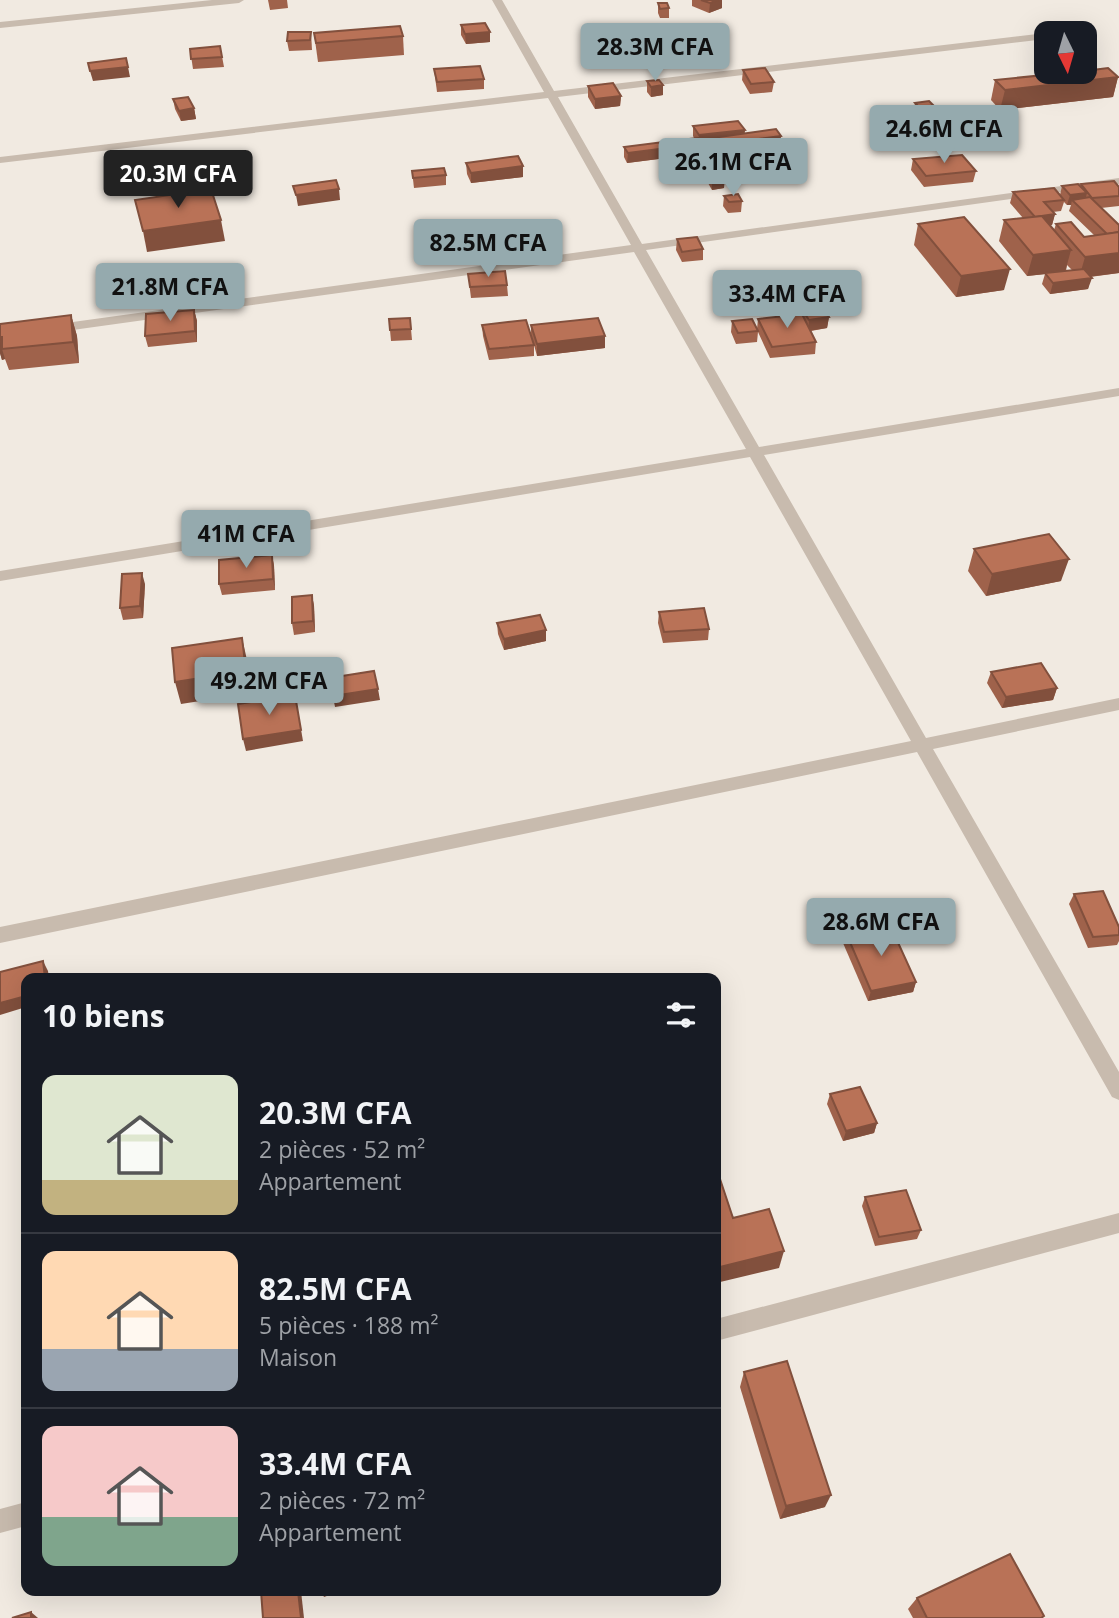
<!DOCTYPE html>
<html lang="fr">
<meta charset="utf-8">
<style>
:root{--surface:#171b24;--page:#20242c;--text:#f1f3f6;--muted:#9ea1a6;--line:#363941;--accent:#95aaae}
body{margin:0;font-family:"Open Sans",sans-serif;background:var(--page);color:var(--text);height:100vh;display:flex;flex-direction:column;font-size:26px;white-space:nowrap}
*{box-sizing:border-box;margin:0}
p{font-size:23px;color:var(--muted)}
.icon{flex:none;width:38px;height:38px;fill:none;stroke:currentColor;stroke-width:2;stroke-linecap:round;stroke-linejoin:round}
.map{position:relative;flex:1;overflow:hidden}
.panel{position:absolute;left:21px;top:973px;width:700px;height:623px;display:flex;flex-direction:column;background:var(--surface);border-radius:14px;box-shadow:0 7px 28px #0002}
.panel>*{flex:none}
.needle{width:46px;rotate:175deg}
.buttons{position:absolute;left:1034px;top:21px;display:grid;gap:14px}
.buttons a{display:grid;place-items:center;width:63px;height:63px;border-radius:14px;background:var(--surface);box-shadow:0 7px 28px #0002;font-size:35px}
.price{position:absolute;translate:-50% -60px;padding:0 16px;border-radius:7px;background:var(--accent);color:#111;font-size:23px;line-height:46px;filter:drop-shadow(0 2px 4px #0008)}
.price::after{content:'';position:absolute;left:50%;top:42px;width:21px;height:16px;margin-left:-10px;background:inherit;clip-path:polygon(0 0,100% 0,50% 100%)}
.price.on{background:#222;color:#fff}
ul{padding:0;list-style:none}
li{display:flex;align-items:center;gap:21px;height:175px;padding:0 21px}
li+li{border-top:2px solid var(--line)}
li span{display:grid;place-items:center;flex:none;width:196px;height:140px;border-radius:14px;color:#555}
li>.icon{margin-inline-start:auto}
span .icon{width:84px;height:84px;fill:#fffc;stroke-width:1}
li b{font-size:30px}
h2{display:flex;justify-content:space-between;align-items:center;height:84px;padding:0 21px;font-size:30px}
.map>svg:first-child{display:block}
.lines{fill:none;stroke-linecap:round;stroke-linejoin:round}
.street{fill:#c8bbae;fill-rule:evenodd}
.wall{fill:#9f624b;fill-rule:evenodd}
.shaded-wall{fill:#82503d}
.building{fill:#b97257;stroke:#82503d;stroke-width:2}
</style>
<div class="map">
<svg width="1119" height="1618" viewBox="0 0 1119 1618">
<rect width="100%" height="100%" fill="#f1eae1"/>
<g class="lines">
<g class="street">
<polygon points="212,0 244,0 239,3 0,28 0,22"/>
<polygon points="492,0 502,0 554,91 1046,33 1047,33 1046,39 558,97 642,244 1119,178 1119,184 646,250 759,447 1119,388 1119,396 764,455 926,738 1119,698 1119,710 933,749 1119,1072 1119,1100 1112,1097 917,752 0,943 0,927 911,741 750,457 0,581 0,571 746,449 634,252 51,333 45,329 51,325 631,245 548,98 0,163 0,157 544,92"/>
<polygon points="1119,1213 1119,1233 716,1341 716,1319"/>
<polygon points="26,1502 26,1526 0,1533 0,1509"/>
</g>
</g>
<g class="wall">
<polygon points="268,0 287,0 288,8 270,10"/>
<polygon points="692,0 722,0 722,8 709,13 692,6"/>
<polygon points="658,3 669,8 669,18 660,18 658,13"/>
<polygon points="461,25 490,32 490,42 466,44 461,35"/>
<polygon points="311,32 312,50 289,51 287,41"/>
<polygon points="314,33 403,36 404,55 318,62"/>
<polygon points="220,46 224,67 193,69 190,49"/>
<polygon points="434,69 484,79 484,89 437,92"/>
<polygon points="743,70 774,82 772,92 750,94 742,80"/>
<polygon points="1118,77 1113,97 1000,110 991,100 995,80"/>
<polygon points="647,81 663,95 651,97 647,92"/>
<polygon points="588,86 621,96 620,106 595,109 588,97"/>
<polygon points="173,99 194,108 196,119 181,121 175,109"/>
<polygon points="915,103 933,117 919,119 913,113"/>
<polygon points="876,116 914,123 912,133 883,136 874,126"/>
<polygon points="693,126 745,130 744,133 781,136 779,147 755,150 757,153 756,164 740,165 736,158 737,152 723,154 718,147 718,144 711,144 711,152 724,188 712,190 696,162 697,156 690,156 687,149 688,139 694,138 693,136"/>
<polygon points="683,146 682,156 627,163 624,157 624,147"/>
<polygon points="913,159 976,171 973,182 924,187 911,170"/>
<polygon points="466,163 523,166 523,177 471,183 467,174"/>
<polygon points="412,171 446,175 446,185 414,188"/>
<path d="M1081 184 1119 187V206L1101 208 1119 225V273L1090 277 1088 289 1050 294 1042 284 1045 274 1027 276 999 241 1004 220 1023 218 1010 203 1013 192 1060 195 1062 186H1080ZM1064 202 1067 205H1071L1069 211 1095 236 1084 237 1056 224 1054 230 1050 225H1052L1055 214 1053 212 1061 211ZM1067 265 1072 270 1066 271Z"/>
<polygon points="724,196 742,201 741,212 728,213 723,206"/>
<polygon points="918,224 1004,290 956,297 914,245"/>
<polygon points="677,239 703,249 703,260 682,262 676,250"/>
<polygon points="468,274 507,285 508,296 471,298"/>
<polygon points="797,302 829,317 827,328 811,331 816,342 815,354 770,358 758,332 757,342 736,344 731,332 732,321 757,329 758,319 797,315 796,313"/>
<polygon points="194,310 197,321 197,342 148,347 145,336"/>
<polygon points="71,315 77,336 79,363 9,370 5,359 2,360 0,353 0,324"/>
<polygon points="410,318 412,340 391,341 389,319"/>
<polygon points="482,325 531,335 531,325 605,336 605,348 537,356 534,345 534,356 489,360 483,336"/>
<polygon points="974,549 1061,581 986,596 968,571"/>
<polygon points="272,555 274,566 275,590 222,595 219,584"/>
<polygon points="145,584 143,618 123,620 120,608"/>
<polygon points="312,595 314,606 315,632 294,635 292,623"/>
<polygon points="659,612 709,629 708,640 663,643 658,623"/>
<polygon points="497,623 546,630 546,641 504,650 498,634"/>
<polygon points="991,672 1057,688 1053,700 1002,708 987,683"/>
<polygon points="1074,894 1119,927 1119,941 1117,945 1088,948 1069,904"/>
<polygon points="846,933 916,982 913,992 868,1001 843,943"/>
<polygon points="830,1094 877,1123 874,1133 843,1141 827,1104"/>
<polygon points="865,1197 921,1230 917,1239 875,1246 862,1206"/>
<polygon points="744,1372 825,1507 780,1519 740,1387"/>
<polygon points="917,1598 1043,1618 913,1618 908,1609"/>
</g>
<g class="shaded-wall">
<polygon points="718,0 722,0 722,8 709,13 710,3"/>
<polygon points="490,32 490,42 466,44 465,34"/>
<polygon points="128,67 130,77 93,81 90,71"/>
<polygon points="1118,77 1113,97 1000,110 1005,90"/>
<polygon points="663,85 663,95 651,97 651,87"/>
<polygon points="621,96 620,106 595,109 595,99"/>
<polygon points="935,107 933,117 919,119 921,109"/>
<polygon points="194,108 196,119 181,121 179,111"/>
<polygon points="914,123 912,133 883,136 884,126"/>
<polygon points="745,130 744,141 719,137 718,144 698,145 699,135"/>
<polygon points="781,136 779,147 739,152 737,148 737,152 723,154 723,144"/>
<polygon points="683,146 682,156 627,163 628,153"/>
<polygon points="523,166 523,177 471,183 471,173"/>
<polygon points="725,178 724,188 712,190 712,179"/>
<polygon points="339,189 340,200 298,206 296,195"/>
<polygon points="1087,193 1084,204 1072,200 1071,205 1067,205 1070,195"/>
<polygon points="1055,214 1052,225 1032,227 1035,217"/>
<polygon points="221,220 225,241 147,252 143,231"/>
<polygon points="1071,250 1065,272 1027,276 1033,255"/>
<polygon points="1119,253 1119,273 1079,278 1085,257"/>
<polygon points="1010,269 1004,290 956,297 961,276"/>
<polygon points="1092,278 1088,289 1050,294 1053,283"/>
<polygon points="194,310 197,321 197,342 195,331"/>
<polygon points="71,315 77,336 79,363 73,342"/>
<polygon points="829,317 827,328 808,331 809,320"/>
<polygon points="605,336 605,348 537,356 537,344"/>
<polygon points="0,337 2,337 2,349 5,359 2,360 0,353"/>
<polygon points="272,555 274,566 275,590 273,579"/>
<polygon points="1069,559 1061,581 986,596 992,574"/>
<polygon points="142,573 145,584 143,618 140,606"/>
<polygon points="312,595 314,606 315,632 313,621"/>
<polygon points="546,630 546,641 504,650 504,639"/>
<polygon points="242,638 247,660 251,693 181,704 175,682"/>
<polygon points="1057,688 1053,700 1002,708 1006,697"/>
<polygon points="378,689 380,700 335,707 333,696"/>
<polygon points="295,695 303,741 246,751 243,739"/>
<polygon points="43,961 48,971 49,978 45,978"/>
<polygon points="916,982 913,992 868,1001 871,991"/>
<polygon points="26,996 26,1007 0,1015 0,1003"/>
<polygon points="877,1123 874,1133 843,1141 846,1131"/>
<polygon points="784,1251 779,1268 716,1283 716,1268"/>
<polygon points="831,1495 825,1507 780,1519 786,1506"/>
<polygon points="298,1591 301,1591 304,1618 301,1618"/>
<polygon points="321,1591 341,1591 324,1597"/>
<polygon points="31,1612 38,1618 31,1618"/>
</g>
<g class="building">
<polygon points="701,0 718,0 710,3"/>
<polygon points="658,3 667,3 669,8 660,9"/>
<polygon points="485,23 490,32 465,34 461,25"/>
<polygon points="400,26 403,36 316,43 314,33"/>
<polygon points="288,32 311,32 310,40 287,41"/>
<polygon points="220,46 222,57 191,59 190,49"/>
<polygon points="126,58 128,67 90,71 88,63"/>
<polygon points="480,66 484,79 437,82 434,69"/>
<polygon points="765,68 774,82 751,84 743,70"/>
<polygon points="1108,68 1118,77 1005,90 995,80 1074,72 1085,72 1085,71"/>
<polygon points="659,80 663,85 651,87 647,81"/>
<polygon points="613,83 621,96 595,99 588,86"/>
<polygon points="188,97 194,108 179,111 173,99"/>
<polygon points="929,101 935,107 921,109 915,103"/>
<polygon points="905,113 914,123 884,126 876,116"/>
<polygon points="738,121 745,130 699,135 693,126"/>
<polygon points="776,129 781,136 723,144 719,137"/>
<polygon points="708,137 711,144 691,146 688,139"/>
<polygon points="679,140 683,146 628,153 624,147"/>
<polygon points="754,147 757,153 741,154 737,148"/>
<polygon points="709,150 725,178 712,179 697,152"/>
<polygon points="962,155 976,171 926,176 913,159"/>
<polygon points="518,156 523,166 471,173 466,163"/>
<polygon points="444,168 446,175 413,178 412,171"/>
<polygon points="336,180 339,189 296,195 293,186"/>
<polygon points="1114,181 1119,187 1119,196 1092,198 1081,184"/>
<polygon points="1078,184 1087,193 1070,195 1062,186"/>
<polygon points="1054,188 1064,200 1044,202 1055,214 1035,217 1013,192"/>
<polygon points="211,189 221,220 143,231 135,200"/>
<polygon points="738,194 742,201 729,202 724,196"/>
<polygon points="1090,197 1119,225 1119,232 1107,234 1072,200"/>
<polygon points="1042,216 1071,250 1033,255 1004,220"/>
<polygon points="964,217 1010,269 961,276 918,224"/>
<polygon points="1071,222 1084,237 1119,232 1119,253 1085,257 1056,224"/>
<polygon points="697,237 703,249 682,252 677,239"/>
<polygon points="1084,269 1092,278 1053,283 1045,273"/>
<polygon points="505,271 507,285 470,287 468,274"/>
<polygon points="816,299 829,317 809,320 797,302"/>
<polygon points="194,310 195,331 145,336 146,314"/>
<polygon points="802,314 816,342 772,347 758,319"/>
<polygon points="71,315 73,342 2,349 2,337 0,337 0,324"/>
<polygon points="410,318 411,329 390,330 389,319"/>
<polygon points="598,318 605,336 537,344 531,325"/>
<polygon points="752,319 758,331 738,333 732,321"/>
<polygon points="526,320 534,345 489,349 482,325"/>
<polygon points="1049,534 1069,559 992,574 974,549"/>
<polygon points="272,555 273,579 219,584 219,560"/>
<polygon points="142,573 140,606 120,608 122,574"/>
<polygon points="312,595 313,621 292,623 292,597"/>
<polygon points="704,608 709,629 664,632 659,612"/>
<polygon points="540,615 546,630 504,639 497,623"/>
<polygon points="242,638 246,671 175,682 172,648"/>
<polygon points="1041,663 1057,688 1006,697 991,672"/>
<polygon points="374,671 378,689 333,696 329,678"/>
<polygon points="295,695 301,730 243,739 238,704"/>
<polygon points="1103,891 1119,927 1119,935 1093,937 1074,894"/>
<polygon points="890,925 916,982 871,991 846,933"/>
<polygon points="43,961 45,978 26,978 26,996 0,1003 0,972"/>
<polygon points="860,1087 877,1123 846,1131 830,1094"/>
<polygon points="720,1179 733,1218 769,1209 784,1251 716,1268 716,1180"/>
<polygon points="906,1190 921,1230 879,1237 865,1197"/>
<polygon points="787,1361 831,1495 786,1506 744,1372"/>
<polygon points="1010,1554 1044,1616 1041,1618 927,1618 917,1598"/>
<polygon points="261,1591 298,1591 301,1618 263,1618"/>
<polygon points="31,1612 31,1618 12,1618"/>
</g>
</svg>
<div class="buttons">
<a><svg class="needle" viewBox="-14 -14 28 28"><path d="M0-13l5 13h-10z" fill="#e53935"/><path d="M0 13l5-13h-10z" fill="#9ea1a6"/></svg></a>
</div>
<b class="price" style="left:655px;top:83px">28.3M CFA</b>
<b class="price" style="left:944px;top:165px">24.6M CFA</b>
<b class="price" style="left:733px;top:198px">26.1M CFA</b>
<b class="price on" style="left:178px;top:210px">20.3M CFA</b>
<b class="price" style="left:488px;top:279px">82.5M CFA</b>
<b class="price" style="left:170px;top:323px">21.8M CFA</b>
<b class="price" style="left:787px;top:330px">33.4M CFA</b>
<b class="price" style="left:246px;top:570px">41M CFA</b>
<b class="price" style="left:269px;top:717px">49.2M CFA</b>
<b class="price" style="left:881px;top:958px">28.6M CFA</b>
<section class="panel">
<h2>10 biens<svg class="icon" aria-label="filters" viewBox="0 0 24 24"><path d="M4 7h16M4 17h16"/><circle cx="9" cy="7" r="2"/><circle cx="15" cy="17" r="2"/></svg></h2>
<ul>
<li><span style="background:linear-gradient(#dfe7d0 75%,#c2b280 0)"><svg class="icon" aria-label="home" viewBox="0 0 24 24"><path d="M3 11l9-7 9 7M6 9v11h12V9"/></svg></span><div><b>20.3M CFA</b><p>2 pièces · 52 m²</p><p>Appartement</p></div></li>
<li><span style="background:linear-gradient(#ffd9b3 70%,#9aa5b1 0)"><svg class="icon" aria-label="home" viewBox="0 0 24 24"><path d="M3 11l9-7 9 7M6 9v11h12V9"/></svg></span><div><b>82.5M CFA</b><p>5 pièces · 188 m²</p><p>Maison</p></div></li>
<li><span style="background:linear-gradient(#f6c9c9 65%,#7fa58c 0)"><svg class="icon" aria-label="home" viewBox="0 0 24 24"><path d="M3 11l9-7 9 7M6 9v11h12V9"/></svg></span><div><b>33.4M CFA</b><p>2 pièces · 72 m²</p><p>Appartement</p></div></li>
</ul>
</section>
</div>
